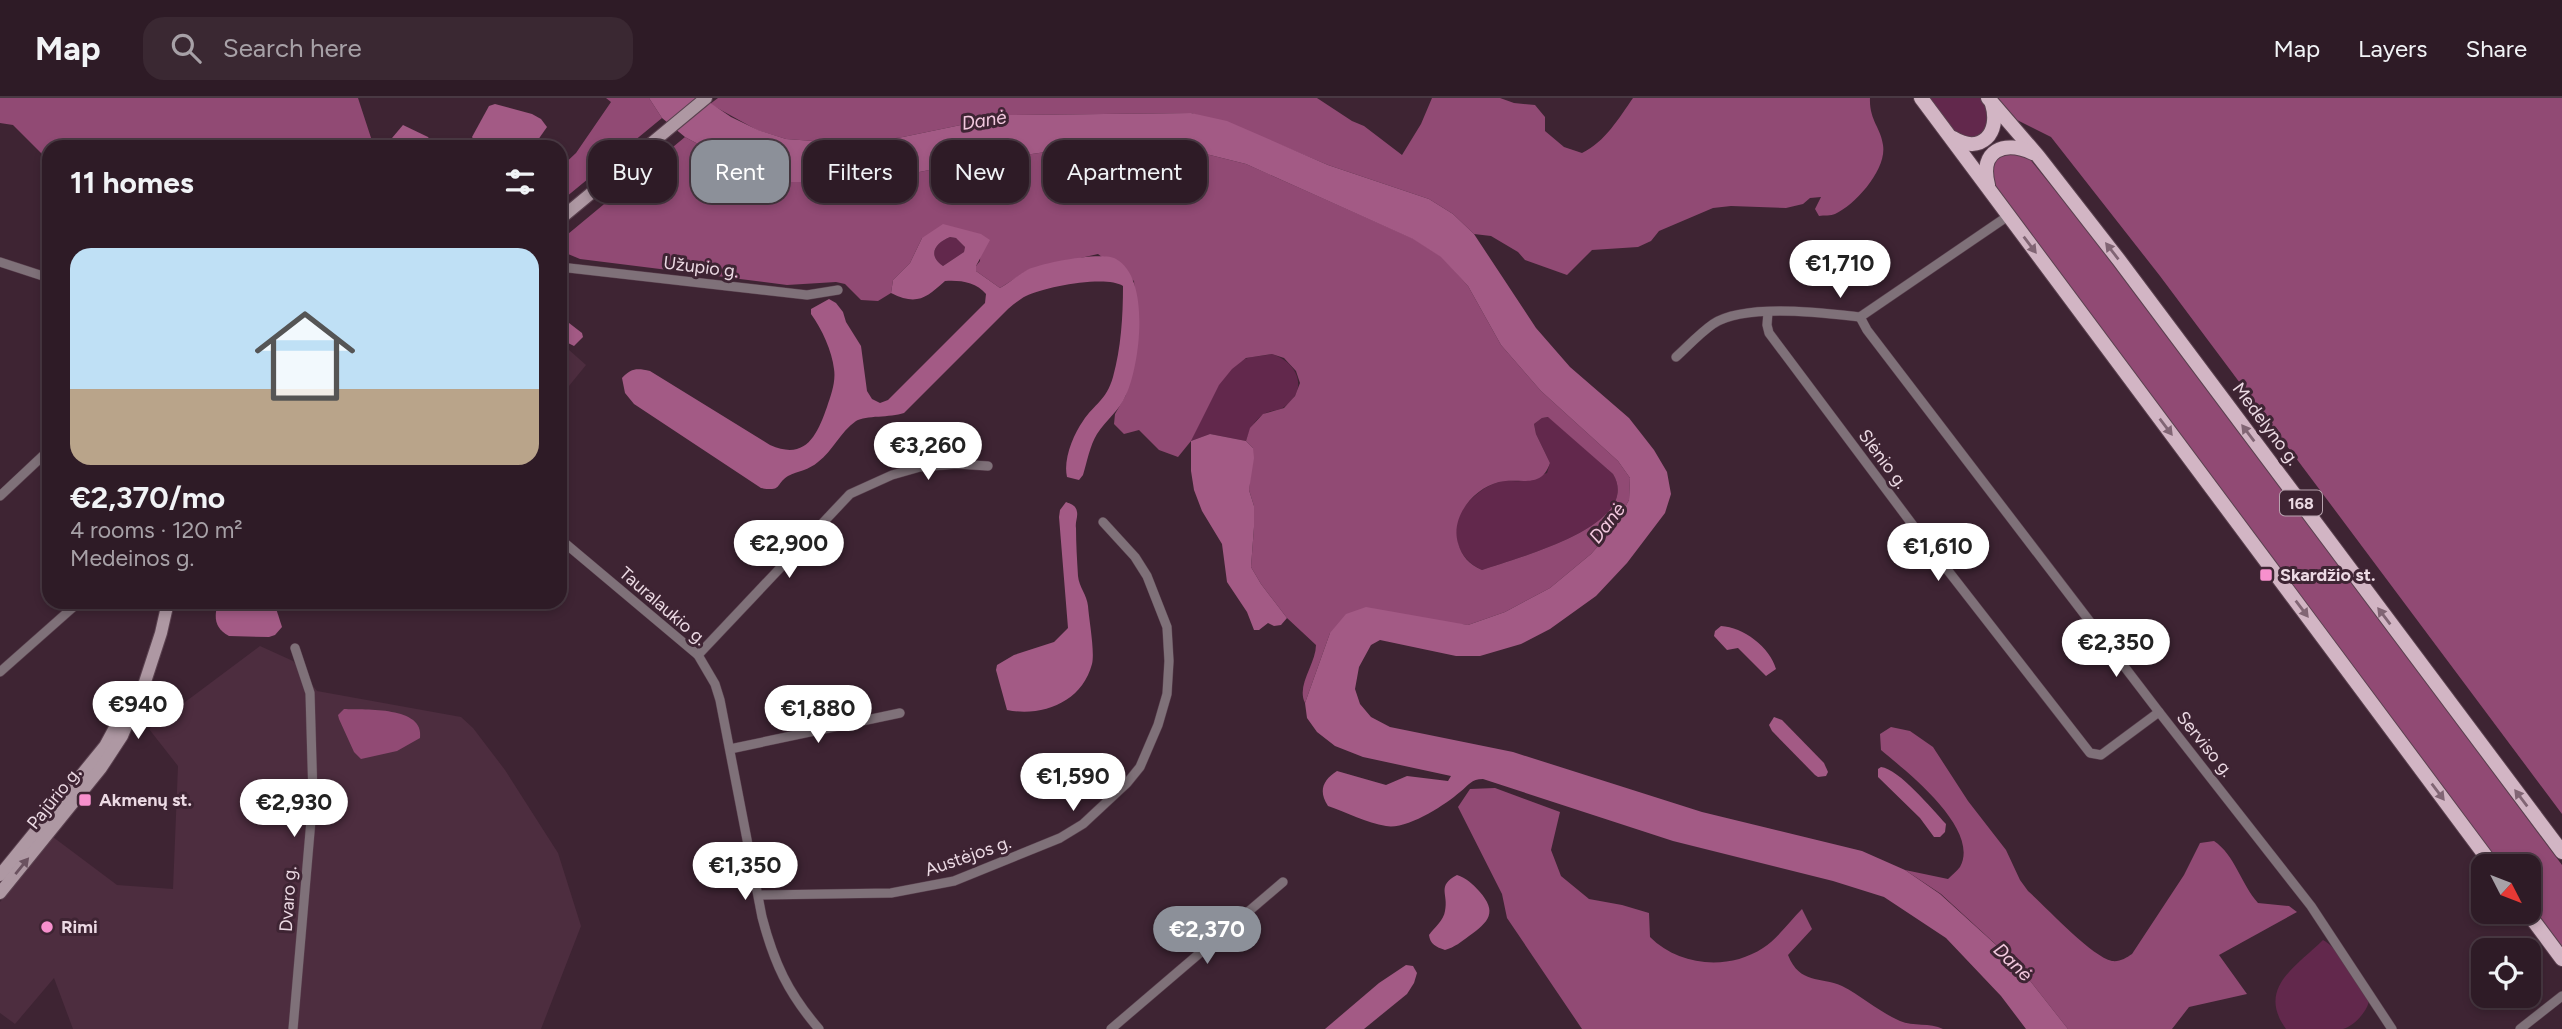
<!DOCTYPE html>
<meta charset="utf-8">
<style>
:root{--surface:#2e1b26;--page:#3a2832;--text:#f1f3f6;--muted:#a7a1a7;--line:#493943;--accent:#8c9099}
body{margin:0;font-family:Figtree,sans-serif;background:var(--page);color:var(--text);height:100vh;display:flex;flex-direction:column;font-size:26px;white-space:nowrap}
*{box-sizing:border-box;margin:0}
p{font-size:23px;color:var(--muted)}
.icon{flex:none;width:38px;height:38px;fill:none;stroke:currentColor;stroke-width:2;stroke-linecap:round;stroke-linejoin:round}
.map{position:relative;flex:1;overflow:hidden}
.drawer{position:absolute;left:42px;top:42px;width:525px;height:469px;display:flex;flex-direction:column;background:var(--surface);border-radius:21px;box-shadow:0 4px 10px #0003,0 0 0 2px var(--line)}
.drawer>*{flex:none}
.top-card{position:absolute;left:588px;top:42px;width:665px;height:63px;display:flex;gap:14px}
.needle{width:46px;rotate:132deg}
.controls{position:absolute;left:2471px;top:756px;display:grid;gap:14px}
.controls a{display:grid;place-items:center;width:70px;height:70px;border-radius:14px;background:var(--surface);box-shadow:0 4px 10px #0003,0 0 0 2px var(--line);font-size:35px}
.price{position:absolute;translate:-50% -60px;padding:0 16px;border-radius:24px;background:#fff;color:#222;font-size:23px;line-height:46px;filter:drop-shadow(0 2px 4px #0008)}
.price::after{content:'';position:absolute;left:50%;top:42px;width:21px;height:16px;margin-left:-10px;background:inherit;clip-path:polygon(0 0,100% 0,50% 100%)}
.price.selected{background:var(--accent);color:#fff}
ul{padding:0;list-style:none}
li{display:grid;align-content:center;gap:14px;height:371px;padding:0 28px}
li span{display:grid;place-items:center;height:217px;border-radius:21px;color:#555}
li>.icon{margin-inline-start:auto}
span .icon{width:126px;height:126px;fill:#fffc;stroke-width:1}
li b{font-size:30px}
h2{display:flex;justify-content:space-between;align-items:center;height:84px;padding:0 28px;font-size:30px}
.chip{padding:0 24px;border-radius:21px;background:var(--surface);box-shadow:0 4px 10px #0003,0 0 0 2px var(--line);font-size:24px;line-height:63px}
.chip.selected{background:var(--accent);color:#fff}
header{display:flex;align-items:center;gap:42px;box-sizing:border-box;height:98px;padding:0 35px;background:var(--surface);border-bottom:2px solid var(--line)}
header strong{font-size:33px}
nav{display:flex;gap:38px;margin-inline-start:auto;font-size:24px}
.search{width:490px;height:63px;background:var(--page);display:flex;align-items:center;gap:18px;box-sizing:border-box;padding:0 24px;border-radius:21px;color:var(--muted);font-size:26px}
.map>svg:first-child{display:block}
.built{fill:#4d2d3f}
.green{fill:#62284c}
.forest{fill:#914a74;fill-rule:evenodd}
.water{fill:#a35a85;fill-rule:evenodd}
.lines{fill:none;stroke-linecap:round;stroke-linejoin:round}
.street-casing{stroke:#5a414f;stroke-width:10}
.secondary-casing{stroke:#5a414f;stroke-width:14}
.primary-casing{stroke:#5a414f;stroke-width:16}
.street{stroke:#7f7179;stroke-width:9}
.secondary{stroke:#ae98a3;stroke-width:12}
.primary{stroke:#d2b5c4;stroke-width:14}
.oneway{fill:#816574}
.oneway2{fill:#6b5260}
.poi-dot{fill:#f790cd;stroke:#3e2433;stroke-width:2.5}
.labels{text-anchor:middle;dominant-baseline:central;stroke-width:6;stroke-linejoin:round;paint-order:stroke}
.shield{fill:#3e2433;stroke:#b8a3af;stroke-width:2}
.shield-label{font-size:16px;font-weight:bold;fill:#ecdae4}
.street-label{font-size:18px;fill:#ecdae4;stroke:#3e2433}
.poi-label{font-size:18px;font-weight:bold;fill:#ecdae4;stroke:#3e2433;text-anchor:start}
.water-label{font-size:19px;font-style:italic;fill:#f3c9df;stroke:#3e2433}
</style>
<header>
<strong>Map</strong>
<div class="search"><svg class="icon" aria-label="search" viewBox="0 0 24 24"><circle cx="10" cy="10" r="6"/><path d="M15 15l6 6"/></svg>Search here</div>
<nav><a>Map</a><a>Layers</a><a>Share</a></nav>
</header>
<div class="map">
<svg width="2562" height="931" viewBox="0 0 2562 931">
<rect width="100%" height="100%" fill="#3e2433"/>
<g class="built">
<polygon points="560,244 586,267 560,299"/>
<polygon points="260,548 293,563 317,593 461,619 473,630 505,672 558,755 581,828 541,931 73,931 54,880 15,926 0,915 0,804 53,739 117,787 173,791 178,668 149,631"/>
</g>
<g class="green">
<polygon points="1929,0 1981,0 1986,6 1990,27 1978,41 1957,38"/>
<path d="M950 139 956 140 965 149 964 154 943 168C927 157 935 145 950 139Z"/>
<path d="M1272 256C1297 264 1310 291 1284 309 1279 313 1270 312 1264 316 1254 322 1249 333 1246 343L1210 336 1191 343C1204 317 1217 275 1245 261 1252 258 1263 258 1272 256Z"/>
<path d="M1549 319 1613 376C1644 428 1515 460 1482 472 1466 464 1461 456 1456 440 1449 417 1479 389 1499 384 1506 382 1514 384 1521 383 1530 383 1538 378 1547 375L1550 365 1536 336 1534 326 1542 320Z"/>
<path d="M2323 842C2338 849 2359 887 2369 902 2368 913 2354 928 2343 931 2332 931 2300 931 2286 931 2256 890 2297 868 2323 842Z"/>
</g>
<g class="forest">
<polygon points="0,0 358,0 374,49 49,49 49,63 13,27 0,25"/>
<polygon points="606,0 649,0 662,20 560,104 560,70 576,55 611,4"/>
<path d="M718 0H1317L1352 23 1364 28 1402 57 1421 26 1432 0H1500L1514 5 1535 7 1545 19V33L1564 49 1582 55C1605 44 1619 20 1633 0H1870C1869 22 1881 30 1883 47 1887 71 1856 106 1835 116 1831 118 1824 117 1819 118L1815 111 1821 99 1810 100 1803 106 1786 110 1731 108 1713 110 1659 133 1651 143 1638 149 1592 152 1567 177 1525 162 1518 154 1491 138 1474 136 1453 116 1429 101 1328 67 1283 48 1191 15 1009 17 903 39 855 46 786 41 757 32 710 6Z"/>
<polygon points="1998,0 2562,0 2562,716 2160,178 2051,39 2017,22"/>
<path d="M685 39 737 67 781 84H870L954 67 1088 48 1182 50 1246 66 1414 141 1442 159 1468 188 1501 247 1541 293 1618 363 1630 380 1629 402 1613 431 1591 456 1550 490 1505 514 1468 527 1439 524 1330 535 1305 605C1296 587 1316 566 1316 547L1287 520 1261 486 1251 469 1254 429V408L1249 392 1253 350 1246 343 1250 330 1263 316 1284 310 1295 298 1300 285 1296 273 1284 260 1272 256 1246 260 1232 271 1219 287 1191 343 1178 359 1159 352 1139 332 1124 336 1114 326 1115 316 1126 297 1135 197 1134 183 1098 156 1028 172 1000 190 976 173V168L980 163 981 136 922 140 910 165 893 182 891 195 878 203 861 202 845 186 836 184 787 187 580 161 568 156 563 145 568 136ZM1548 319 1613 376C1644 428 1515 460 1482 472 1469 466 1462 459 1458 445 1450 419 1474 390 1499 384 1520 379 1541 392 1550 365L1536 336 1534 326 1542 320Z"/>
<polygon points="2009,52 2029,60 2111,161 2562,767 2562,849 2529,804 2529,768 2502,768 1993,86 1991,66"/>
<path d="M344 611C365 612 425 608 420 640L397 653 361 661 354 654 339 621 338 617Z"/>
<path d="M1891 629 1910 633 1933 649 1968 703 2006 752 2020 782 2028 793C2046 809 2091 858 2112 863 2120 864 2126 860 2132 856L2184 777 2200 745 2214 743C2235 757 2241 786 2258 805L2289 808 2297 814 2219 857 2247 896 2189 909 2172 931H2068L2016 865 1941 796 1905 772 1948 781C1952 777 1957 773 1960 769 1981 731 1906 673 1881 652L1880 636Z"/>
<path d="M1495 690 1560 714 1551 752 1561 778 1589 801 1622 807 1649 815 1650 839C1679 868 1728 873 1763 850 1777 841 1790 823 1802 811L1812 831 1788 857C1800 887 1820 878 1842 888 1862 898 1879 914 1900 923 1913 929 1930 924 1943 931H1582L1507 820 1502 796 1458 709 1470 691Z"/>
</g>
<g class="water">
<path d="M649 0H703L731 19 758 32 786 41 855 46 903 39 1009 17 1191 15 1227 23 1328 67 1429 101 1453 116 1474 136 1536 230 1570 269 1629 320 1654 352 1667 374 1671 396 1665 415 1627 465 1596 498 1550 531 1521 546 1480 558H1456L1380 542 1371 547 1359 569 1355 591 1360 606 1371 619 1390 629 1513 654 1702 714 1862 753 1905 772 1940 796 2016 865 2068 931H2026L2001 898 1946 840 1884 799 1833 783 1673 743 1483 681C1471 681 1469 687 1460 694 1445 707 1407 732 1386 728 1367 725 1346 714 1328 708 1318 693 1323 682 1337 673L1386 687 1407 678 1448 683 1451 678 1363 659 1335 648 1317 634 1307 620 1305 605 1330 535 1346 516 1366 509 1468 527 1505 514 1550 490 1591 456 1613 431 1629 402 1630 380 1618 363 1541 293 1501 247 1468 188 1441 159 1413 141 1246 66 1182 50 1088 48 954 67 870 84H781L737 67 685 39 662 20Z"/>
<polygon points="495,6 532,16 541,21 547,29 533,49 479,49 472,39 489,8"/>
<polygon points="403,27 428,39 435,49 389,49 392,40"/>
<path d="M943 126 981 136 990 142 976 168V173L1000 190C1009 185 1018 177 1027 172 1042 165 1102 153 1116 161 1151 180 1140 267 1126 297 1119 313 1106 322 1097 336 1090 347 1087 364 1083 377L1079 382 1067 379C1063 362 1073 337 1083 323 1095 305 1106 303 1113 279 1121 250 1123 219 1123 188 1106 177 1045 189 1026 198 1020 201 1014 206 1008 211L904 315C890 320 866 317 856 323 840 334 833 353 818 364 809 372 798 373 788 378 775 386 783 394 761 390L634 306 625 295 622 280C631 270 637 270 650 273L770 347C806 363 817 337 827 309 831 297 836 284 834 271 832 253 822 231 811 216V211L829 201 836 205 843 214 846 224 861 248 867 293 872 301 880 305 888 302 985 205 986 196C976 184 960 182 945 183 926 200 917 208 891 195L893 182 910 165 922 140ZM950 139 956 140 965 149 964 154 943 168C927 157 935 145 950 139Z"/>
<polygon points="560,218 582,235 583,239 574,248 560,241"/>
<polygon points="1210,336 1246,343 1253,350 1254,360 1249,392 1254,408 1254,429 1251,469 1261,486 1287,520 1281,527 1274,528 1268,525 1259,532 1254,532 1247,514 1227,484 1222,446 1202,413 1194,392 1191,373 1191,343"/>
<path d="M1066 404C1071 406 1076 407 1077 414 1078 419 1075 424 1076 430 1076 445 1077 462 1078 478 1079 489 1087 497 1088 508 1089 522 1095 554 1092 566 1082 604 1043 619 1007 612L996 572 997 567 1014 557 1054 544 1068 530 1059 419 1060 412Z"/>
<path d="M218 504H274L282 529 275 537 269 539 229 538C214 530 214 519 218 504Z"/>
<path d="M1721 528C1743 529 1770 549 1776 571L1766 578 1738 550 1727 552 1714 538 1715 533Z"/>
<polygon points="1774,619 1782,622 1824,665 1828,674 1826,678 1818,679 1815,677 1772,633 1769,627"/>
<path d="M1881 669C1899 671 1932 711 1946 726L1945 734 1940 739H1934L1920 720 1878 679V671Z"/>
<path d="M1457 777C1466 780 1473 786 1479 793 1498 814 1489 824 1469 838 1461 844 1455 849 1445 852 1436 849 1430 846 1429 837 1434 830 1444 822 1445 813 1449 796 1436 788 1457 777Z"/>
<polygon points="1406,867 1413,868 1417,875 1414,885 1407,896 1364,931 1325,931 1379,885"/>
</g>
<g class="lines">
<g class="street-casing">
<g id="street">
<polyline points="0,164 49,180"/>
<polyline points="560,169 807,197 838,192"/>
<polyline points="1768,214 1767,227 1769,235 1921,438 2090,655 2101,657 2159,614"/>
<polyline points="1860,219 1867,232 2159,614 2311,808 2392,931"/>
<path d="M1676 259C1688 248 1700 235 1713 226 1745 205 1823 215 1860 219L2008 118"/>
<polyline points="0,398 49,352"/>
<path d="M560 441 698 557 715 586 720 602 762 819C774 865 788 895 819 931"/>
<polyline points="698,557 850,396 892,377 920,369 957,366 988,368"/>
<polyline points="0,574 79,504"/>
<polyline points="730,651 900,615"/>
<polyline points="759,797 891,795 954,783 1060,740 1083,726 1127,685 1140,669 1158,627 1167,596 1169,563 1167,529 1147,478 1135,459 1103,424"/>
<polyline points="293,931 313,699 310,595 295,550"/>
<polyline points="1111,931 1283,784"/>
<polyline points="2520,931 2562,898"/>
</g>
</g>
<g class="secondary-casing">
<g id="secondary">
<polyline points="560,121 706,0"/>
<polyline points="0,777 105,648 132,598"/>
<polyline points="0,795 101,670 122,638 145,584 161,535 168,504"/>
</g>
</g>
<g class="primary-casing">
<g id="primary">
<polyline points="1921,0 2493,768"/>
<polyline points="1988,0 2038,58 2119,162 2562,754"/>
<path d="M1953 40C1981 57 2001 35 1992 6"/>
<path d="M1988 87C1979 52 2004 42 2033 55"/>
<polyline points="2527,814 2562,861"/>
</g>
</g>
<use href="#street" class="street"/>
<use href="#secondary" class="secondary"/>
<use href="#primary" class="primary"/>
</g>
<defs><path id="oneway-solid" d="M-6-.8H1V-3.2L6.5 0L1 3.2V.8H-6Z" transform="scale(1.75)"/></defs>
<g class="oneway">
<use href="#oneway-solid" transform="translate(2030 147) rotate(53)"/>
<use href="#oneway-solid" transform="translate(2112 153) rotate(-128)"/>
<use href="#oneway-solid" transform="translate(2166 329) rotate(53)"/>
<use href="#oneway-solid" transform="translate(2248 335) rotate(-127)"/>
<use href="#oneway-solid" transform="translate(2302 511) rotate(53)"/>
<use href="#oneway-solid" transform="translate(2384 518) rotate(-127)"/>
<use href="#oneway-solid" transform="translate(2438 694) rotate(53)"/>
<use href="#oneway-solid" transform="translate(2521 700) rotate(-127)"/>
</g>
<use class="oneway2" href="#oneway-solid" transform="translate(22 768) rotate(-51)"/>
<g class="poi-dot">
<rect x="2259" y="470" width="14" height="14" rx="3.5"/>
<rect x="78" y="695" width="14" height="14" rx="3.5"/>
<circle cx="47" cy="829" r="7"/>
</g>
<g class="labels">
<rect class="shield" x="2280" y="392.5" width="42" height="25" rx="5"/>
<g class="shield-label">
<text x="2301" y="405">168</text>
</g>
<g class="street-label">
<text transform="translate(701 169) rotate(7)">Užupio g.</text>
<text transform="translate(2266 326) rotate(53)">Medelyno g.</text>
<text transform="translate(1883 361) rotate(53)">Slėnio g.</text>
<text transform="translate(663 508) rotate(41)">Tauralaukio g.</text>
<text transform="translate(2205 646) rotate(51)">Serviso g.</text>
<text transform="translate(54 700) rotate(-51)">Pajūrio g.</text>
<text transform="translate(968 758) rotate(-19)">Austėjos g.</text>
<text transform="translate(288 801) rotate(-86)">Dvaro g.</text>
</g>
<g class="poi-label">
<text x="2280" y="477">Skardžio st.</text>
<text x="99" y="702">Akmenų st.</text>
<text x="61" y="829">Rimi</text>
</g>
<g class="water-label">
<text transform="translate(984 22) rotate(-9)">Danė</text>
<text transform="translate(1607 425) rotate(-52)">Danė</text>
<text transform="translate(2013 864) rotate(44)">Danė</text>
</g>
</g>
</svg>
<div class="controls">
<a><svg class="needle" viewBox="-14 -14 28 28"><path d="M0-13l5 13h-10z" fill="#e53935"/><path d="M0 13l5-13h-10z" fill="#a7a1a7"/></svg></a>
<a><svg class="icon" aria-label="locate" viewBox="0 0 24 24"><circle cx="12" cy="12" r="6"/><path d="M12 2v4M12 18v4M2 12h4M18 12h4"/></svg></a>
</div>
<b class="price" style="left:1840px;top:202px">€1,710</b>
<b class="price" style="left:928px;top:384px">€3,260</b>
<b class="price" style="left:789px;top:482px">€2,900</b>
<b class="price" style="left:1938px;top:485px">€1,610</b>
<b class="price" style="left:2116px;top:581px">€2,350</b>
<b class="price" style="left:138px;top:643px">€940</b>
<b class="price" style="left:818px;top:647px">€1,880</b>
<b class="price" style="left:1073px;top:715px">€1,590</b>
<b class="price" style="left:294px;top:741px">€2,930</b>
<b class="price" style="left:745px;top:804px">€1,350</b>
<b class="price selected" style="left:1207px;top:868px">€2,370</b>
<div class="top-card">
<a class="chip">Buy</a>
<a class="chip selected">Rent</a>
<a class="chip">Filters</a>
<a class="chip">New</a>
<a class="chip">Apartment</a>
</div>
<section class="drawer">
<h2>11 homes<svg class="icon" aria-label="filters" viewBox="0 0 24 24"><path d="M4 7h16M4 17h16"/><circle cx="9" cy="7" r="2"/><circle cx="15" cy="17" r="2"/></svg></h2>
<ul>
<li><span style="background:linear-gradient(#bfe0f5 65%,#b9a48a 0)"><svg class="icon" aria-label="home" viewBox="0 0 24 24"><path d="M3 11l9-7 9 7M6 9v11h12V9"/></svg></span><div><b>€2,370/mo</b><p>4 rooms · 120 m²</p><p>Medeinos g.</p></div></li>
</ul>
</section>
</div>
